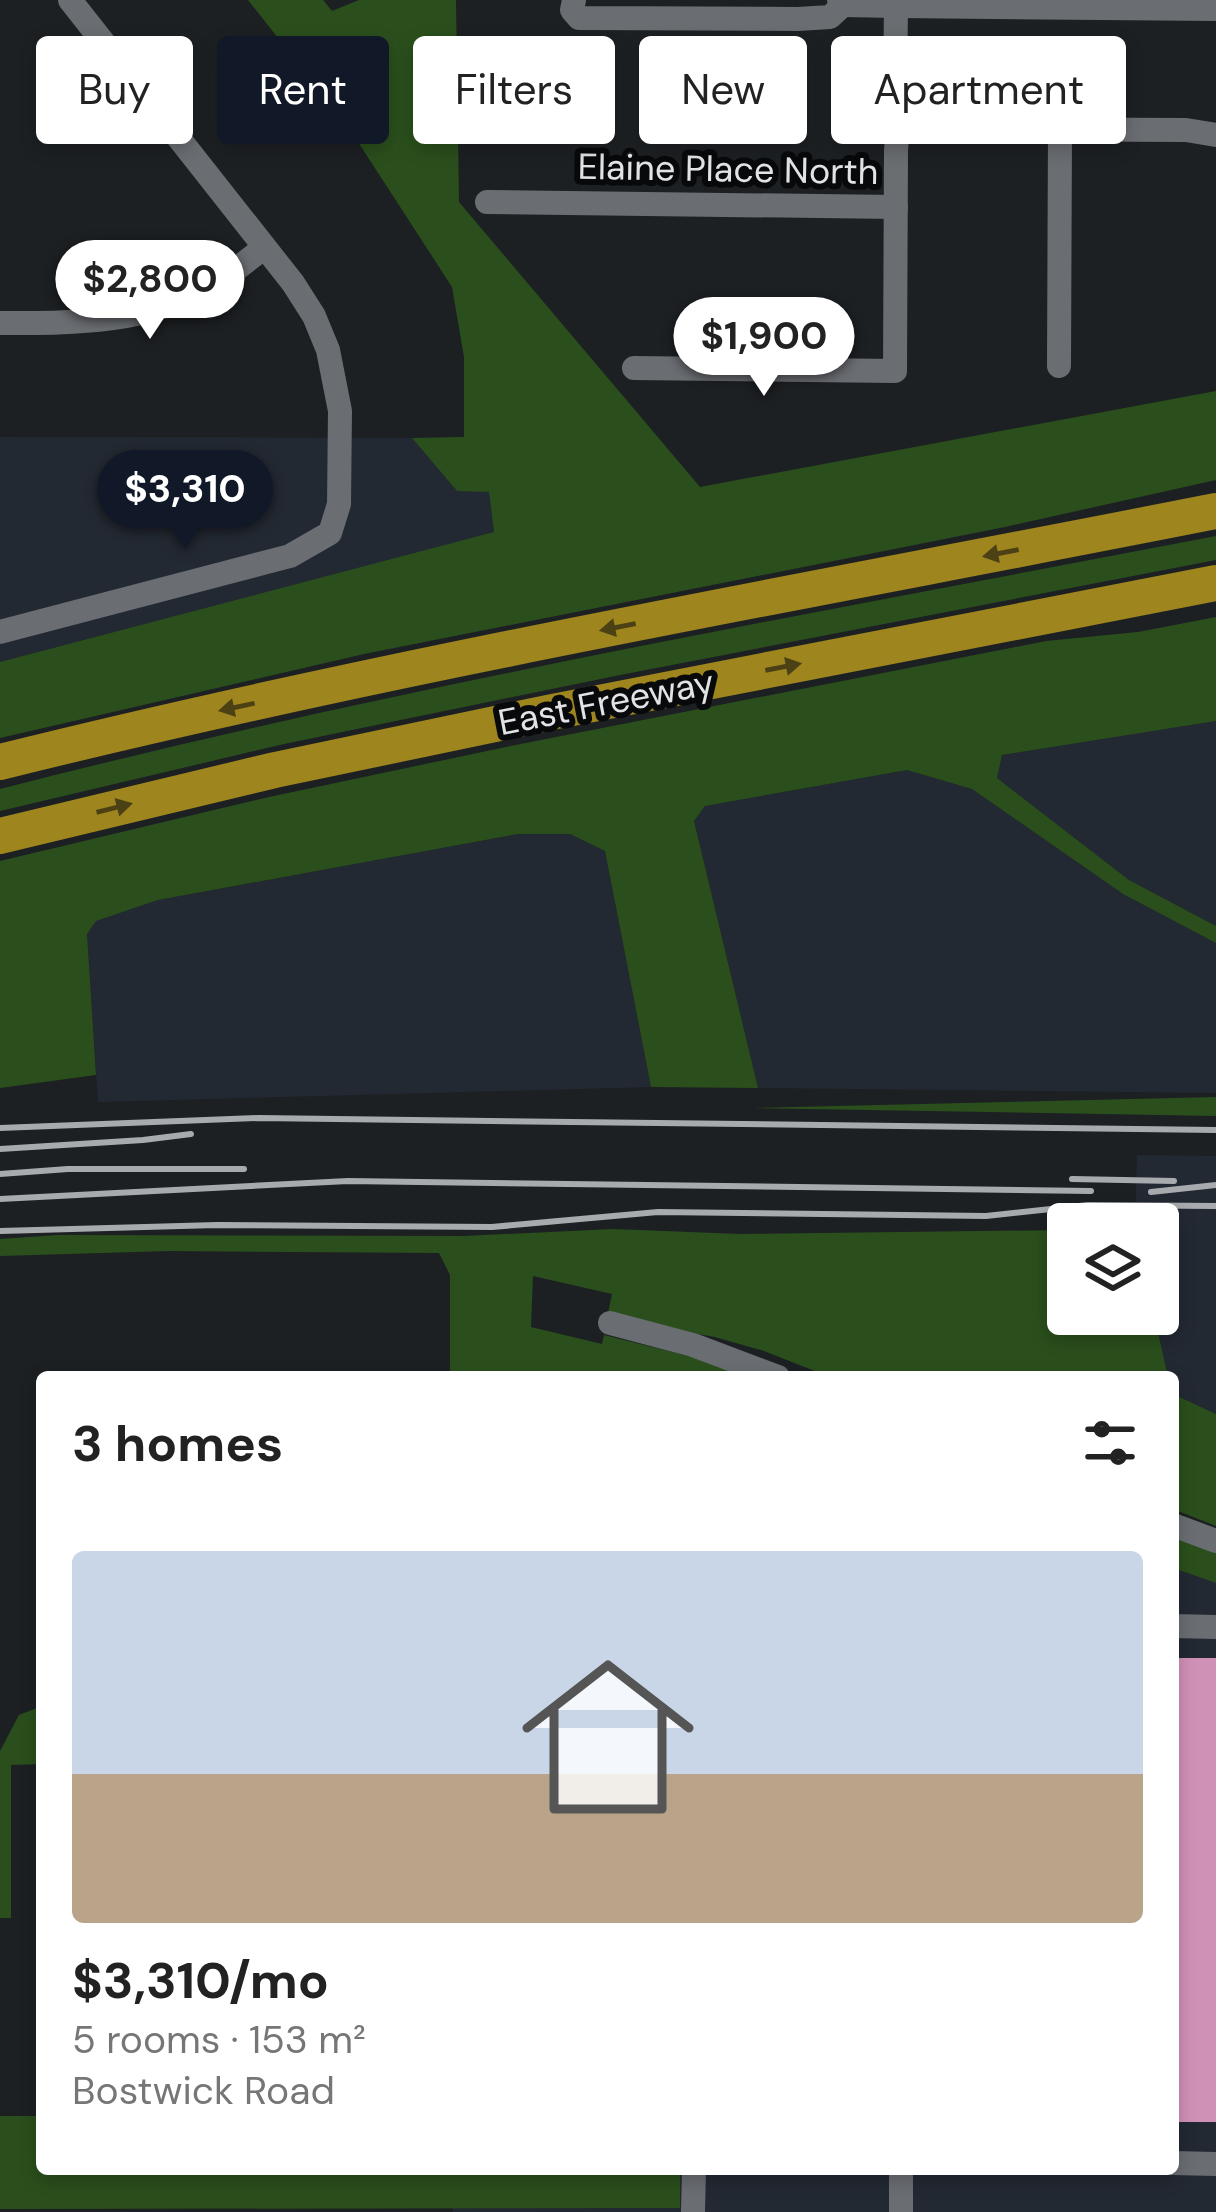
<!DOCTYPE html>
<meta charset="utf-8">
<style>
:root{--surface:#fff;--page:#f2f2f2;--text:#222;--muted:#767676;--line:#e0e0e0;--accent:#111827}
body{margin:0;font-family:"DM Sans",sans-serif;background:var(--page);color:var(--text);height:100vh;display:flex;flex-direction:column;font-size:45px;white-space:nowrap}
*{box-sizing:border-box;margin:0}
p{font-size:39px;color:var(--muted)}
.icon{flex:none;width:66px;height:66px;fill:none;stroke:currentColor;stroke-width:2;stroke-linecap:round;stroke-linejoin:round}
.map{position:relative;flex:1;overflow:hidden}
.panel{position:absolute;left:36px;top:1371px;width:1143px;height:804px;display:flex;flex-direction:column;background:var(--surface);border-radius:12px;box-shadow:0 6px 18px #0003}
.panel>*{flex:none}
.guide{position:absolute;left:36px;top:36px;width:1146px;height:108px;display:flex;gap:24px}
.controls{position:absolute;left:1047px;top:1203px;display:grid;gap:24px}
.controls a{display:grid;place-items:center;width:132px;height:132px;border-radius:12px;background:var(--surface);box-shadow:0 6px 18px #0003;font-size:60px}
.price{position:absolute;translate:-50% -102px;padding:0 27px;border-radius:42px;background:#fff;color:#222;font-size:39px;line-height:78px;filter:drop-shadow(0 3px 6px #0008)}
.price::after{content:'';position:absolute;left:50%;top:72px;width:36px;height:27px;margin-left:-18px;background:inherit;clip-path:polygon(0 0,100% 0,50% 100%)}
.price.selected{background:var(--accent);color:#fff}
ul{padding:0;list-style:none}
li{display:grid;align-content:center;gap:24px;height:636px;padding:0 36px}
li+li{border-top:3px solid var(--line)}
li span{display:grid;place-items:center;height:372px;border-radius:12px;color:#555}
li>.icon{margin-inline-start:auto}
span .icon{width:216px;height:216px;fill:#fffc;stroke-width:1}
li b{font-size:51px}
h2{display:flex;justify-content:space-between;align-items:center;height:144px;padding:0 36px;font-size:51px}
.chip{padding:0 42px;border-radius:12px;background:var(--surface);box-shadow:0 6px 18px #0003;font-size:42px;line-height:108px}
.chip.selected{background:var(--accent);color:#fff}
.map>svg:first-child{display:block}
.built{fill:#232932}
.green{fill:#2a4f1c}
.building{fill:#d091b7}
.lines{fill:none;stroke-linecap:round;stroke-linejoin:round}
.minor{stroke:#6a6d72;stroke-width:24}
.highway{stroke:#9e851e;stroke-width:36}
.rail{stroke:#a8abae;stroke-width:6}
.oneway{fill:#4c4114}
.labels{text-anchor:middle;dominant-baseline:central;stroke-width:12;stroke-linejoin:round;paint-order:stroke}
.street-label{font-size:36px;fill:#e1e3e6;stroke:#08090b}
</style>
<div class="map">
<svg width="1216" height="2212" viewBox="0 0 1216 2212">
<rect width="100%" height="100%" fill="#1d2023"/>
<g class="built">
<polygon points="0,437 412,438 456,490 489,492 494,533 0,662"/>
<polygon points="1216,721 1216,926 1129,880 997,778 1002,755"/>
<polygon points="907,770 972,789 1123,894 1216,943 1216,1093 758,1088 694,821 705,806"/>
<polygon points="518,834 570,834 605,851 651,1087 98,1102 87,934 96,921 158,900"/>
<polygon points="1137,1155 1216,1156 1216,1414 1173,1394 1173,1377 1168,1377 1154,1314 1158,1314 1158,1224 1135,1224"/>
<polygon points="1173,1568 1216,1583 1216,2212 453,2212 453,2208 679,2208 680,2169 1173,2169"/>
</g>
<g class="green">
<polygon points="248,0 323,0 332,11 359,0 456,0 459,202 700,487 1216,391 1216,480 1005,527 364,654 0,738 0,662 494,532 489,492 457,491 412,438 464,437 464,357 452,287 349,128"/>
<path d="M1216 536V560L620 675 284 744 0 811V789C401 686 810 614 1216 536Z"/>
<polygon points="1216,617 1216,721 1002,755 997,778 1129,880 1216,926 1216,943 1123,894 972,789 907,770 705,806 694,821 758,1088 651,1087 605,851 570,834 518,834 158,900 96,921 87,934 96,1075 0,1088 0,861 269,797 506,747 1046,641 1138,632"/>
<polygon points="1216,1097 1216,1116 753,1108"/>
<polygon points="613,1229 740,1234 1068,1230 1068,1314 1154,1314 1168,1377 830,1377 764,1351 715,1337 607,1318 612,1294 533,1276 531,1327 602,1344 604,1335 737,1368 762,1377 450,1377 450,1275 439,1253 169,1251 0,1256 0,1239 58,1235 464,1236"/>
<polygon points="1173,1394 1216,1414 1216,1526 1173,1509"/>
<polygon points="1173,1527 1216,1543 1216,1583 1173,1568"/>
<polygon points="42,1706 42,1764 11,1765 11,1918 0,1918 0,1751 19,1715"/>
<polygon points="0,2116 42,2116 42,2169 680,2169 680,2208 0,2209"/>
</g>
<rect class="building" x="1173" y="1658" width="43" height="464"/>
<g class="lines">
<g class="minor">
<polyline points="574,0 572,10 579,18 798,19 830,17 843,5"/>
<polyline points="839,0 843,5 896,6 1216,9"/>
<polyline points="903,122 922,129 1186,130 1216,135"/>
<polyline points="487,202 896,207"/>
<path d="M0 323C73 323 145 324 211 286 229 276 247 260 264 248"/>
<polyline points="1059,366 1060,130"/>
<polyline points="634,368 895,371 896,151 897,136 903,122 897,113 895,103 896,0"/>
<polyline points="0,632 290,556 330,533 339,504 340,411 328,350 314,316 293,283 70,0"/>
<polyline points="610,1323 693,1345 778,1377"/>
<polyline points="1173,1525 1216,1541"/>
<polyline points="1173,1626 1216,1627"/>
<polyline points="1173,2163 1216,2164"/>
<polyline points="901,2169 901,2212"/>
<polyline points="693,2212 694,2169"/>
</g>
<g class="highway">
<path d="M0 762C402 662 810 591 1216 511"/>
<polyline points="0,836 275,770 552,712 1216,583"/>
</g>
<g class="rail">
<polyline points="0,1128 258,1118 1216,1130"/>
<polyline points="0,1149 143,1140 191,1134"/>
<polyline points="0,1174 68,1169 244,1169"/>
<polyline points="1072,1179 1174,1181"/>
<polyline points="1151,1192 1216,1185"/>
<polyline points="0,1199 348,1181 1091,1191"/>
<polyline points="0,1231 217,1225 492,1227 658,1212 986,1216 1088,1205 1216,1206"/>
</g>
</g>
<defs><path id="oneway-solid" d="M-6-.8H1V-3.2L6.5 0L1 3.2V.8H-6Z" transform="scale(3)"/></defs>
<g class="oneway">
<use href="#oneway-solid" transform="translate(1001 553) rotate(169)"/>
<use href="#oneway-solid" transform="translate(618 627) rotate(169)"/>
<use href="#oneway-solid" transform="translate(783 667) rotate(-11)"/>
<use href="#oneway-solid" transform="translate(237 707) rotate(168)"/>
<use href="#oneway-solid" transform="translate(114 808) rotate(-14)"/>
</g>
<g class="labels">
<g class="street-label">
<text transform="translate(728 169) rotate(1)">Elaine Place North</text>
<text transform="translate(606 702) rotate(-11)">East Freeway</text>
</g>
</g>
</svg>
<div class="controls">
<a><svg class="icon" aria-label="layers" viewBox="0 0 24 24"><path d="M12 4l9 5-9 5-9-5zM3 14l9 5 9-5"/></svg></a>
</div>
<b class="price" style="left:150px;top:342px">$2,800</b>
<b class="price" style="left:764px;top:399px">$1,900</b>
<b class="price selected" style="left:185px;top:552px">$3,310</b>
<div class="guide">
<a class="chip">Buy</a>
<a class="chip selected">Rent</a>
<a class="chip">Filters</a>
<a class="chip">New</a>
<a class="chip">Apartment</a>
</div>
<section class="panel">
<h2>3 homes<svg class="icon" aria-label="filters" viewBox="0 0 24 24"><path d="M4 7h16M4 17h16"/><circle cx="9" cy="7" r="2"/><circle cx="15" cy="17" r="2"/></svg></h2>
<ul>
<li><span style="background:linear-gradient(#c9d6e8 60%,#b9a48a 0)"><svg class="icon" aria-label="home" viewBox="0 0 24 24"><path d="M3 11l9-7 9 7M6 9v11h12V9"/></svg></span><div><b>$3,310/mo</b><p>5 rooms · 153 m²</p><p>Bostwick Road</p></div></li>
</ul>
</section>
</div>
